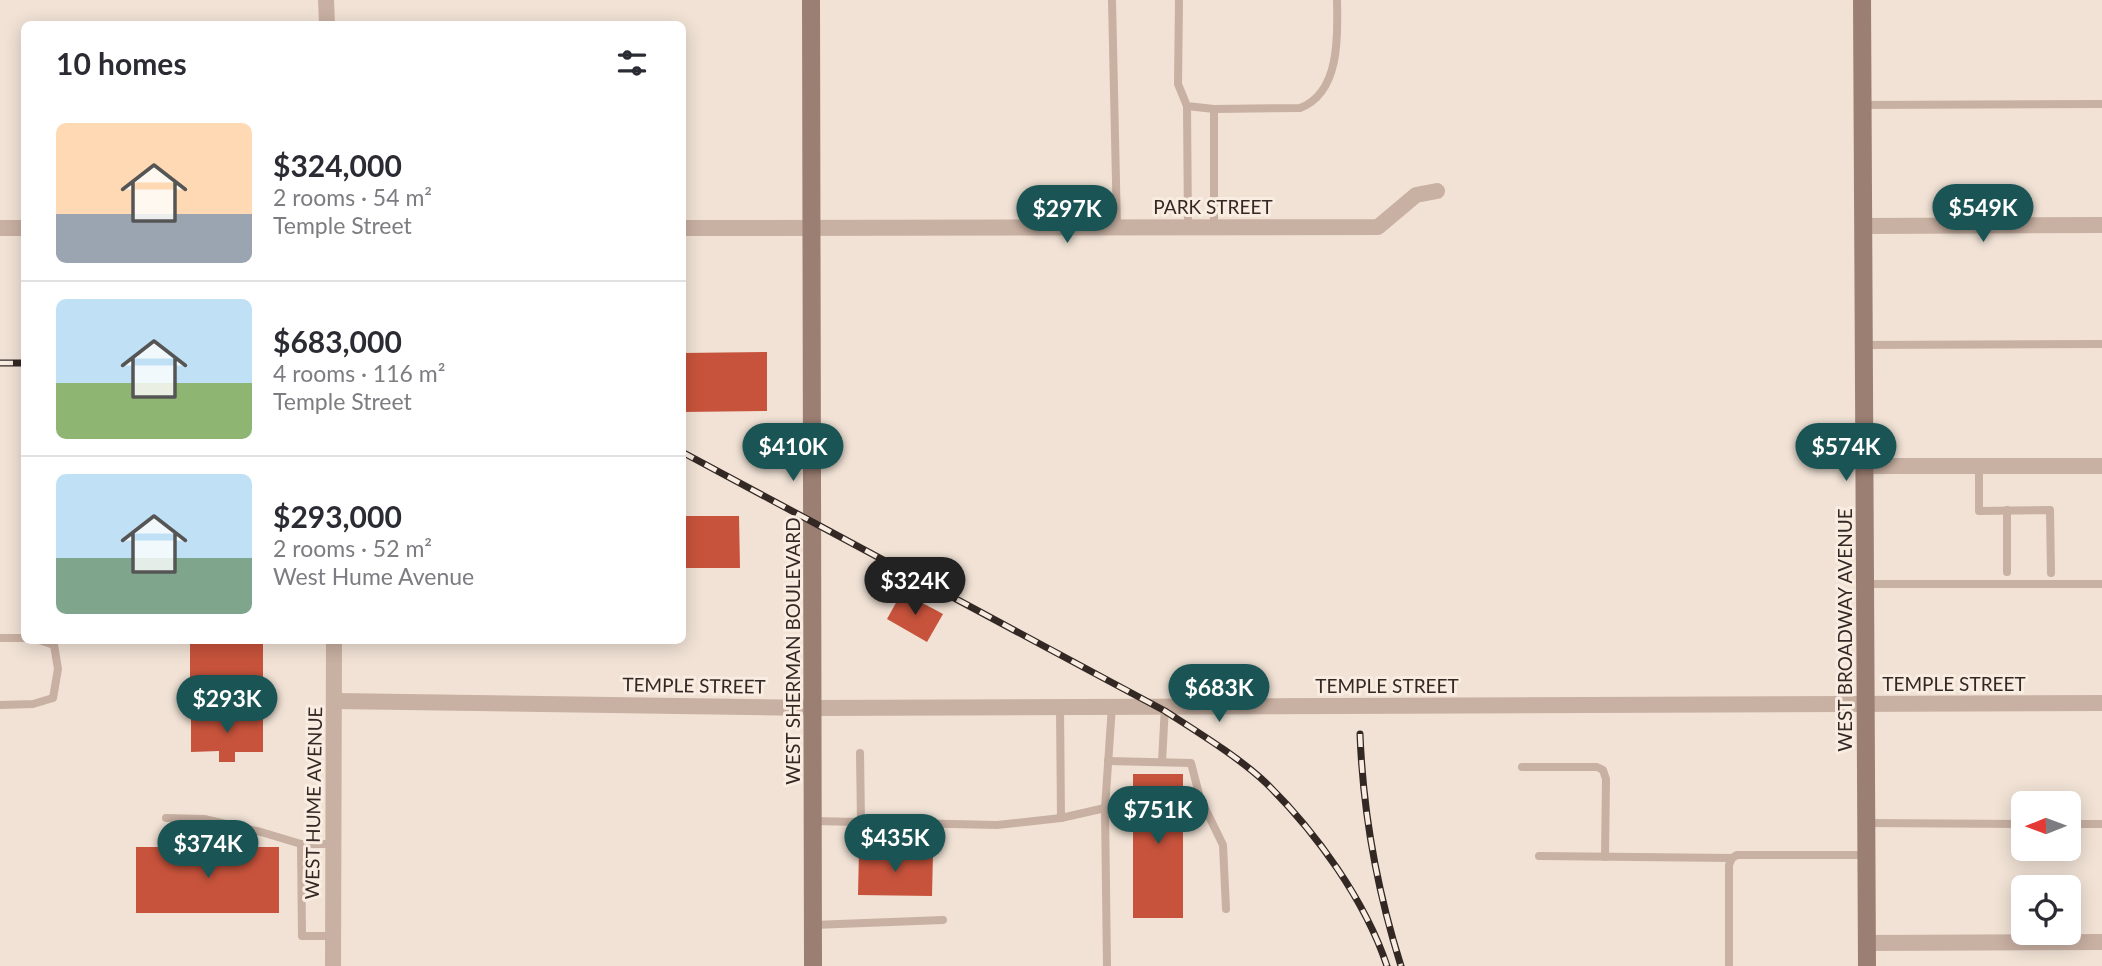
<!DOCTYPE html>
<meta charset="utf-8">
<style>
:root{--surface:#fff;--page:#f2f2f3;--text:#2b2b33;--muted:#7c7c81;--line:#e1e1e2;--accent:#1a5454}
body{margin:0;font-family:Lato,sans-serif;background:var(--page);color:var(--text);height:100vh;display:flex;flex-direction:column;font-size:26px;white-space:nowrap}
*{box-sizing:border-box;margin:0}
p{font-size:23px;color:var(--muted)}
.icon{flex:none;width:38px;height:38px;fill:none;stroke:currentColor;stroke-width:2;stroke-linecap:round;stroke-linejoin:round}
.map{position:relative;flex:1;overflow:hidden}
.drawer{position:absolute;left:21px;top:21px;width:665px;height:623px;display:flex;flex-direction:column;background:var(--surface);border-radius:10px;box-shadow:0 4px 18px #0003}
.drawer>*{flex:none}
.needle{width:46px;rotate:269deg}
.controls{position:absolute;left:2011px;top:791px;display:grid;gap:14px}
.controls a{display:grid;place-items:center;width:70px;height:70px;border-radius:10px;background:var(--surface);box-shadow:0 4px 18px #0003;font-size:35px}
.price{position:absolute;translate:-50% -60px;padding:0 16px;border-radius:24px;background:var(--accent);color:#fff;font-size:23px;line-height:46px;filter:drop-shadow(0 2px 4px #0008)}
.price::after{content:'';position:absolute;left:50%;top:42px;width:21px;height:16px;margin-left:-10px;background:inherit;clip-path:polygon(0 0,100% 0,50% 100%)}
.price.active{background:#222;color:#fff}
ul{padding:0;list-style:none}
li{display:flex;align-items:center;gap:21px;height:175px;padding:0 35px}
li+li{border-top:2px solid var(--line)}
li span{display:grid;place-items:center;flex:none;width:196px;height:140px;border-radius:10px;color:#555}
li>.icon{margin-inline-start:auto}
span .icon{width:84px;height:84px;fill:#fffc;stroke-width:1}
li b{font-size:30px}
h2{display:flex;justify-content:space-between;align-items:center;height:84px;padding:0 35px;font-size:30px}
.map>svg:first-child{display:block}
.building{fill:#c8533c}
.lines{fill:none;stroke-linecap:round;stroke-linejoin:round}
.lane{stroke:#c8b0a2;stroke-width:8}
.street{stroke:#c8b0a2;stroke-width:16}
.secondary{stroke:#9c7f73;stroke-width:18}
.rail-casing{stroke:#332824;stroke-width:7}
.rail{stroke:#f9ece1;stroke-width:4.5;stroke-dasharray:13;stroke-linecap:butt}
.labels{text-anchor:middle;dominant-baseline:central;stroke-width:6;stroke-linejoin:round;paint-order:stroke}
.street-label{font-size:19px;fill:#332824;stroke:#f9ece1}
</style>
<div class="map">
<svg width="2102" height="966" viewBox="0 0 2102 966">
<rect width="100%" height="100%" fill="#f1e2d5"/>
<g class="building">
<polygon points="767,352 767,411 682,412 682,353"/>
<polygon points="682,516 739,516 740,568 682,568"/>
<polygon points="902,592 943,614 927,642 887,619"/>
<polygon points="190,640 263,640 263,680 190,681"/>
<polygon points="263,715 263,752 235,752 235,762 219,762 219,751 191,752 191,716"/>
<rect x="1133" y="774" width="50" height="144"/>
<rect x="136" y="847" width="143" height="66"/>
<polygon points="859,851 933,853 932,896 858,895"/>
</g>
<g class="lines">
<g class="lane">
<polyline points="1112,0 1117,227"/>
<polyline points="1179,0 1178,84 1187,106 1214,109 1214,227"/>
<polyline points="1863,105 2102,104"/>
<polyline points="1187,106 1188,227"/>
<path d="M1214 109 1300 108C1340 93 1338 36 1337 0"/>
<polyline points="1864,345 2102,344"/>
<polyline points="1979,466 1979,511 2050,510 2051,573"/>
<polyline points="2007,510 2007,572"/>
<polyline points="1866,584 2102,584"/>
<polyline points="0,638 24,638"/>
<polyline points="0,705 33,704 53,698 58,669 54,645 39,640"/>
<polyline points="1060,707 1061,818"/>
<polyline points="860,753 861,822"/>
<polyline points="1108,761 1191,763 1200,798 1223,845 1226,909"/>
<polyline points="1162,762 1165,706"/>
<polyline points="1522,767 1597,767 1603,770 1606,779 1605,857"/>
<polyline points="166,818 204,819 261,832 301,844 334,844"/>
<polyline points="813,821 997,825 1061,818 1105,808"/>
<polyline points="1866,823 2023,824"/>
<polyline points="2068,824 2102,824"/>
<polyline points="301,844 302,936 333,936"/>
<polyline points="1539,856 1732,858"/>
<polyline points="813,925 943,920"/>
<polyline points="1107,966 1105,808 1112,706"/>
<polyline points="1729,966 1729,865 1732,858 1737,855 1866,855"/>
</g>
<g class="street">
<polyline points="326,0 327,24"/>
<polyline points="1863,226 2102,225"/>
<polyline points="0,228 24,228"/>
<polyline points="682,228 1378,227 1416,195 1437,191"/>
<polyline points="1865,466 2102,466"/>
<polyline points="335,701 813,708 2102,703"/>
<polyline points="1867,943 2102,942"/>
<polyline points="333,966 334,640"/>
</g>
<g class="secondary">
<polyline points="811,0 813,966"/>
<polyline points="1862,0 1867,966"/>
</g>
<g class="rail-casing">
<g id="rail">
<polyline points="0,363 24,363"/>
<path d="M682 452 1165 711C1196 731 1240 758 1266 783 1316 832 1365 900 1387 966"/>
<path d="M1360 734C1363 813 1377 890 1401 966"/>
</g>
</g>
<use href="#rail" class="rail"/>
</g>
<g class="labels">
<g class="street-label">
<text x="1213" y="206">PARK STREET</text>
<text transform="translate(1844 630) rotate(-90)">WEST BROADWAY AVENUE</text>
<text transform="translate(792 651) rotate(-90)">WEST SHERMAN BOULEVARD</text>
<text x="1954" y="683">TEMPLE STREET</text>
<text transform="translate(694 685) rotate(1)">TEMPLE STREET</text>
<text x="1387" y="685">TEMPLE STREET</text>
<text transform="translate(313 803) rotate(-89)">WEST HUME AVENUE</text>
</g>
</g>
</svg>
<div class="controls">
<a><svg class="needle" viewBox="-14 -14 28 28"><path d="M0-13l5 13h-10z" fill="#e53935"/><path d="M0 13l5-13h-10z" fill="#7c7c81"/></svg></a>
<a><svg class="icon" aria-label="locate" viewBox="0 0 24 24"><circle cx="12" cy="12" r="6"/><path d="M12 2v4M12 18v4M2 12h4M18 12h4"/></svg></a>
</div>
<b class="price" style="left:1983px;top:244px">$549K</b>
<b class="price" style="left:1067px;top:245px">$297K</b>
<b class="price" style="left:793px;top:483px">$410K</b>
<b class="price" style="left:1846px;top:483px">$574K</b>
<b class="price active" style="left:915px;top:617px">$324K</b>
<b class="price" style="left:1219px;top:724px">$683K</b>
<b class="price" style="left:227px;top:735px">$293K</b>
<b class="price" style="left:1158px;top:846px">$751K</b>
<b class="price" style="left:895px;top:874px">$435K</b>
<b class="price" style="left:208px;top:880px">$374K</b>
<section class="drawer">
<h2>10 homes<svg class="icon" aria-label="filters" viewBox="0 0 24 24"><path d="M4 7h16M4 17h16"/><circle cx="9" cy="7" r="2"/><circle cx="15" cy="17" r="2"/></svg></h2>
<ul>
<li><span style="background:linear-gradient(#ffd9b3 65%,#9aa5b1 0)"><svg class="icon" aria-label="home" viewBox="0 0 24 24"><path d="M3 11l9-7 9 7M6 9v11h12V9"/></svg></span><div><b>$324,000</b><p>2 rooms · 54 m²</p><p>Temple Street</p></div></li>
<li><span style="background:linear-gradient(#bfe0f5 60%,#8fb573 0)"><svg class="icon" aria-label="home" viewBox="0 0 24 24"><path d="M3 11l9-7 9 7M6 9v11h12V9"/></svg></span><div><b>$683,000</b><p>4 rooms · 116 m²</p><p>Temple Street</p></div></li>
<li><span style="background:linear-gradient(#bfe0f5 60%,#7fa58c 0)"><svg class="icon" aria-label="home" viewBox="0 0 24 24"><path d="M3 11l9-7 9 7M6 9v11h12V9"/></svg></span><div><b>$293,000</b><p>2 rooms · 52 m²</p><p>West Hume Avenue</p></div></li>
</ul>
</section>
</div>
